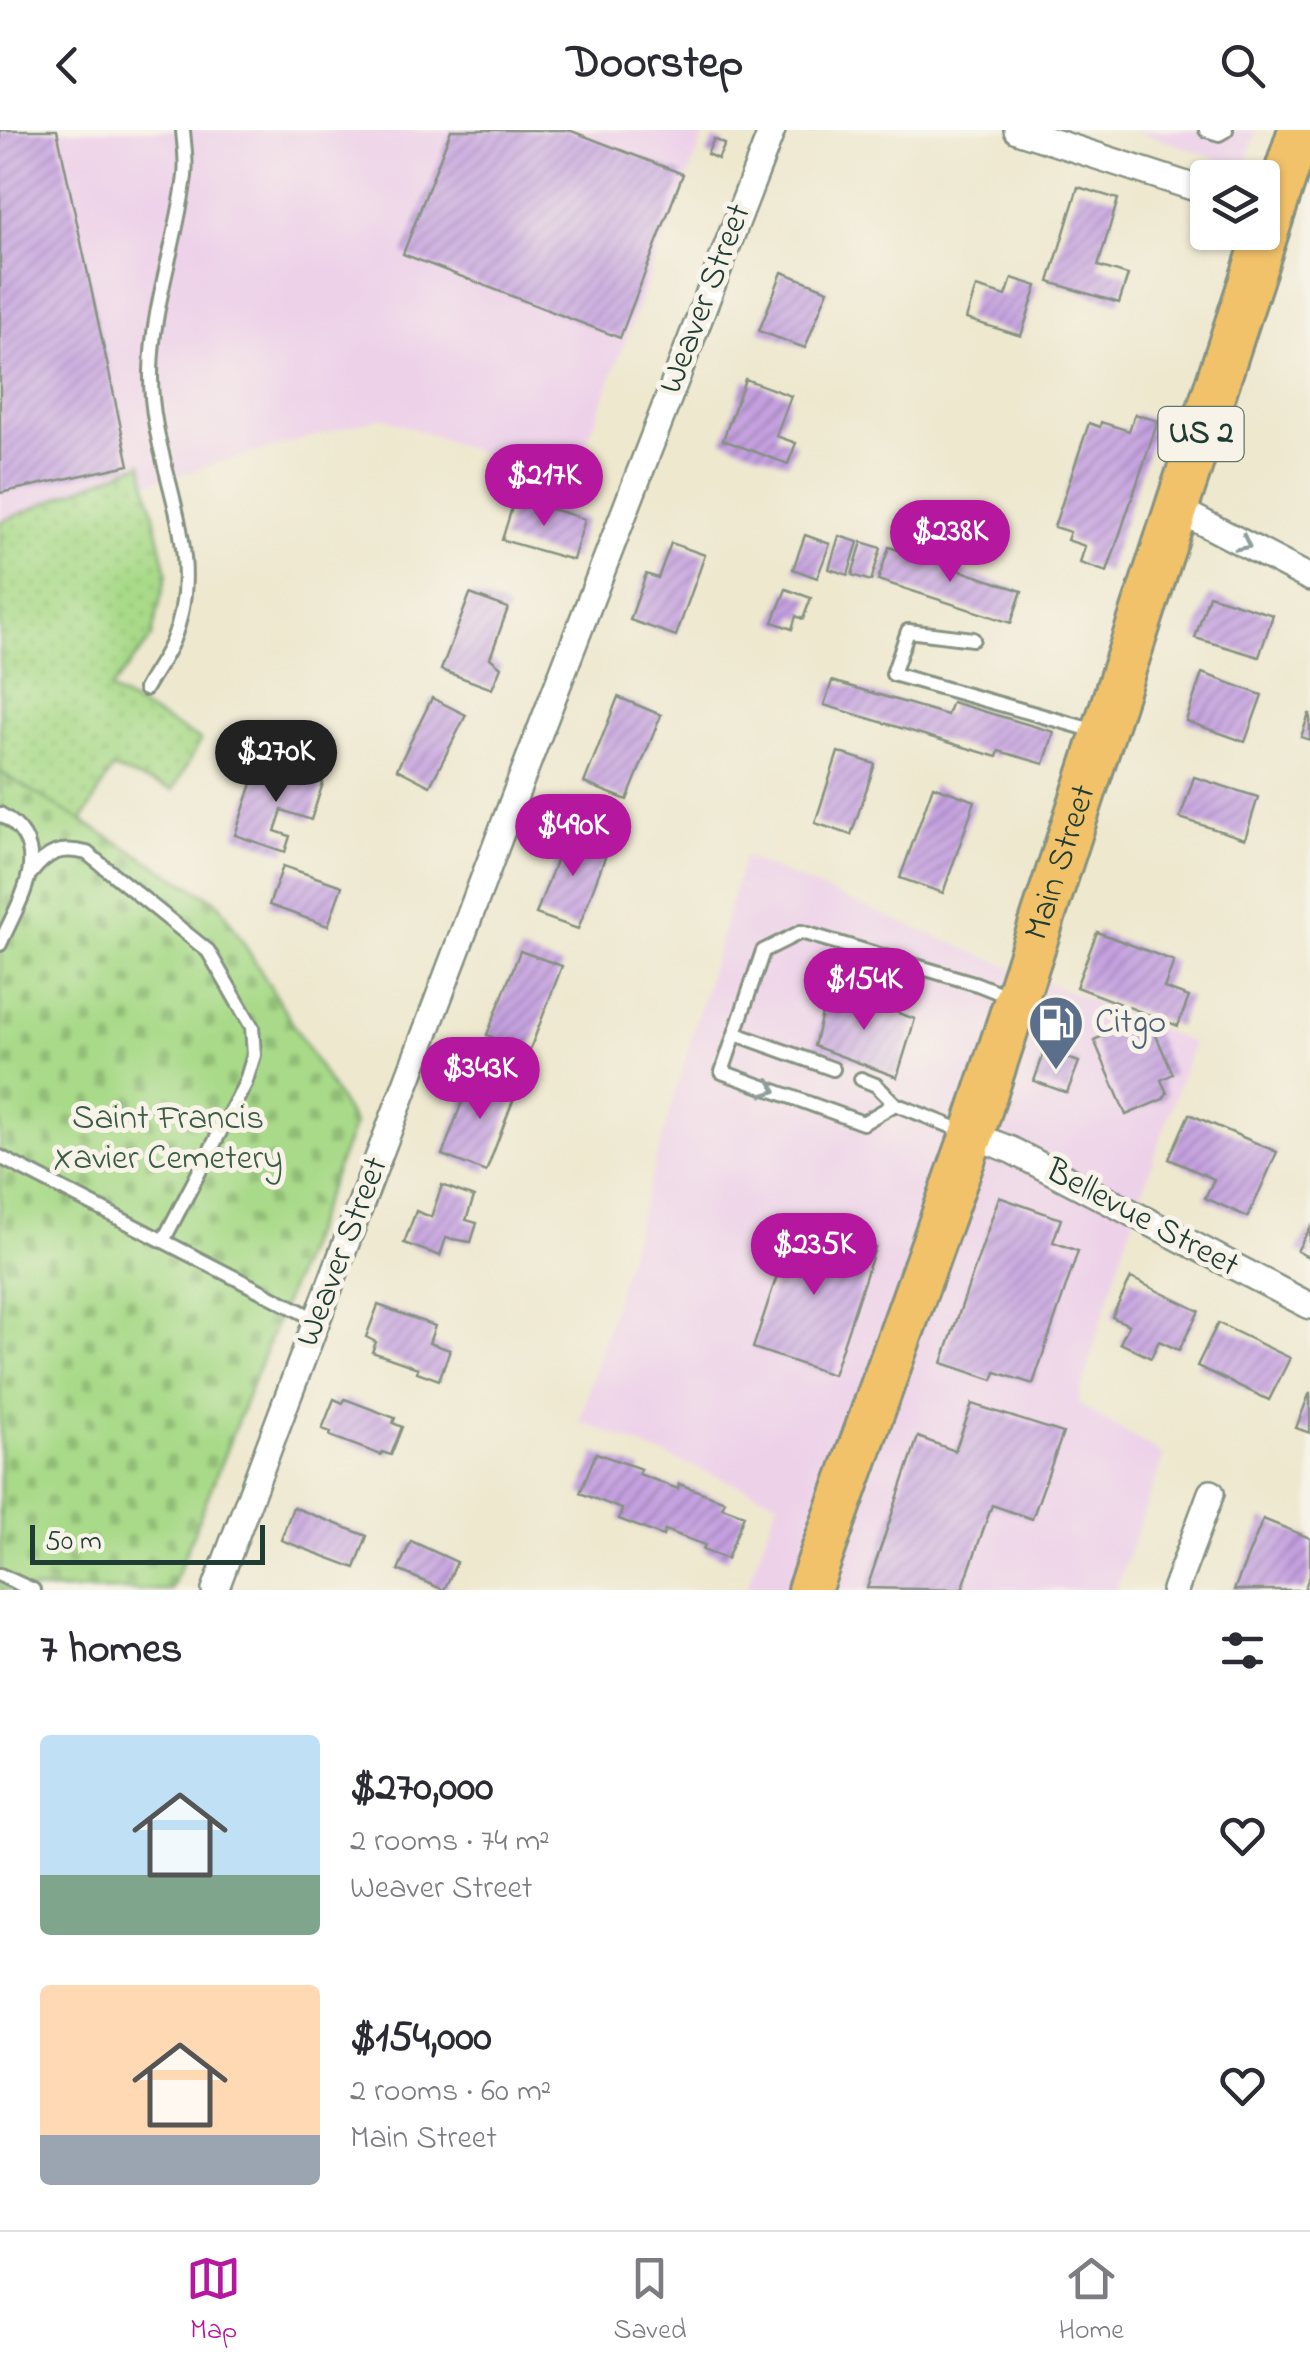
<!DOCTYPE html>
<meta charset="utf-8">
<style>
:root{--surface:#fff;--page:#f2f2f3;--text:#2b2b33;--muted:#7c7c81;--line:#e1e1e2;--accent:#b5179e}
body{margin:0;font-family:"Indie Flower",sans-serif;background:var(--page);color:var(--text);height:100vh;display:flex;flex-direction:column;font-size:38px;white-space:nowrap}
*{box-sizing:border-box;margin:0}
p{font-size:32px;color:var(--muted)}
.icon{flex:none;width:55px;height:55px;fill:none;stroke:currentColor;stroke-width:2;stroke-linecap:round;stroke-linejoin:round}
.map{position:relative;height:1460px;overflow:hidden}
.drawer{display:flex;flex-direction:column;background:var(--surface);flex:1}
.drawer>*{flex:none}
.fabs{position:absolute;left:1190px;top:30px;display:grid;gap:20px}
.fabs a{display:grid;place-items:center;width:90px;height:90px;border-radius:10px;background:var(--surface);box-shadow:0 2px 8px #0004;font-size:50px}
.scale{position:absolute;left:30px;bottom:25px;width:235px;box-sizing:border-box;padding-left:10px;border:5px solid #1f3d34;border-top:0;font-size:28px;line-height:35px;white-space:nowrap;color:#1f3d34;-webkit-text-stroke:8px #f7f3e8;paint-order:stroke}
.price{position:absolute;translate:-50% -85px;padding:0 22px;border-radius:35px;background:var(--accent);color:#fff;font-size:32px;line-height:65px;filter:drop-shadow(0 2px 5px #0008)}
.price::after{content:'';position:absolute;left:50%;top:60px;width:30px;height:22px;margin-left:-15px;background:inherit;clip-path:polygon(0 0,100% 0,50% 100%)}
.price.current{background:#222;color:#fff}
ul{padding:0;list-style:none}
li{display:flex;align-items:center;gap:30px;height:250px;padding:0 40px}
li span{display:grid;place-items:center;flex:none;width:280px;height:200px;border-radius:10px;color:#555}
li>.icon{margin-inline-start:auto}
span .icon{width:120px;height:120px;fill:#fffc;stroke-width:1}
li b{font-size:42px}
h2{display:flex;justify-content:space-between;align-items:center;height:120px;padding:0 40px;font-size:42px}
header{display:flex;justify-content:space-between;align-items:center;height:130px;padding:0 40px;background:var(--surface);font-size:45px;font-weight:700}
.menu{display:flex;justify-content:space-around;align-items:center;height:140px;border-top:2px solid var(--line);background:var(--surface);font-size:28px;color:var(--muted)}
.menu a{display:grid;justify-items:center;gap:5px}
.menu .current{color:var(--accent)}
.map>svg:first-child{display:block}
.built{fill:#edd1e9}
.grass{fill:url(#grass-dots);stroke:#648c5e;stroke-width:2.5}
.cemetery{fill:url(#cemetery-stones);stroke:#648c5e;stroke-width:2.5}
.building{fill:url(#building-hatch)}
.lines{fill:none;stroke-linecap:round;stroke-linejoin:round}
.service-casing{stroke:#869282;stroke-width:18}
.minor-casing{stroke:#869282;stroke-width:30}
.primary-casing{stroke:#869282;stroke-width:48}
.service{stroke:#fff;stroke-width:12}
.minor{stroke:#fff;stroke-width:25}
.primary{stroke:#f2c26a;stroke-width:42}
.oneway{stroke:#8f9e9a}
.labels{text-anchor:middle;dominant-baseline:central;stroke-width:10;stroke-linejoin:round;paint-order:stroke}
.shield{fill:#f7f3e8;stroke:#60746a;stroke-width:2.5}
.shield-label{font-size:32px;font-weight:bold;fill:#1f3d34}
.street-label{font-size:35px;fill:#1f3d34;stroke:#f7f3e8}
.service-label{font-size:35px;fill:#4e5e75;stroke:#f7f3e8;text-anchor:start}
.park-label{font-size:35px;fill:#3b5c45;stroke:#f7f3e8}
</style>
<header><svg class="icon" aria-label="back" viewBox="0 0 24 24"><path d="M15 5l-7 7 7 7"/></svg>Doorstep<svg class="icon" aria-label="search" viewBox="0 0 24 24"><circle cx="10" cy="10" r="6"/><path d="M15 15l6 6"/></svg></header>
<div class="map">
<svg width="1310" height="1460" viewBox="0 0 1310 1460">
<defs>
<pattern id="grass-dots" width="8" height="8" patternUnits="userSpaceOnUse" patternTransform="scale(2.5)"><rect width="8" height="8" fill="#a9da89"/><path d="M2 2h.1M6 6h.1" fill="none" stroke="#91bc77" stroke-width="1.8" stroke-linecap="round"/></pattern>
<pattern id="cemetery-stones" width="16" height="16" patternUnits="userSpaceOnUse" patternTransform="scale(2.5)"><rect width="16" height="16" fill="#a9da89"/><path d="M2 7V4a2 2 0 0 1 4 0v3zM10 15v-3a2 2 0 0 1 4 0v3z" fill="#91bc77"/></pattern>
<pattern id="building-hatch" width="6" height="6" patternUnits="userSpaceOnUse" patternTransform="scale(2.5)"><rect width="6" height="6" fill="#c5a0e0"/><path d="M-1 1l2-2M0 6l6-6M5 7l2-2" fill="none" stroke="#9f84b6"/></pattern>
</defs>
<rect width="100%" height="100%" fill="#f7f3e8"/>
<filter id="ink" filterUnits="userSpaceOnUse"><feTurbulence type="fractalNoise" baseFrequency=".01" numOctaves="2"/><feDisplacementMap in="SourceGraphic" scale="20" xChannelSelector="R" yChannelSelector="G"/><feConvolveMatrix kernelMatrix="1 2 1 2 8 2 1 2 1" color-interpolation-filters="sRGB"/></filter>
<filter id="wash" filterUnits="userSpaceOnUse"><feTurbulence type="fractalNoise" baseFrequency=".0048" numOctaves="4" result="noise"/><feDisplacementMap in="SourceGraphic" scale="40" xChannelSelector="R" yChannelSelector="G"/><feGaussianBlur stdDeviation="2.25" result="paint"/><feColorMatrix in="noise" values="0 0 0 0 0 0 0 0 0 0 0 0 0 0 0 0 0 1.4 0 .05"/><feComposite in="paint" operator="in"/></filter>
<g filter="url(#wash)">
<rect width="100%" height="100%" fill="#eee8cf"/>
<g class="built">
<polygon points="0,0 706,0 570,356 382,287 0,395"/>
<polygon points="1134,0 1256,0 1245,38"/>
<polygon points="744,727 1193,913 1124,1116 1077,1273 1164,1326 1116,1460 746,1460 778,1371 580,1291"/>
</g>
<polygon class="grass" points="142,333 167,443 151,508 110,560 201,610 173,660 112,639 81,693 0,642 0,392"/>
<polygon class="cemetery" points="0,642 219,773 354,994 171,1460 0,1460"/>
<g id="blocks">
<g class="building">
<polygon points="0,0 57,0 129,335 0,363"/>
<polygon points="451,0 569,0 683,44 620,208 403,124"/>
<polygon points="714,9 725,14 718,29 707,24"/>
<polygon points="1078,57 1118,69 1098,136 1128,145 1119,173 1049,152"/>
<polygon points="782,142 828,160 805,218 759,201"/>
<polygon points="1012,148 1037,156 1021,206 966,189 976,157 1006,166"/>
<polygon points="745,249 791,266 776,306 796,313 788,334 723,310"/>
<polygon points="1135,284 1158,291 1107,442 1080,433 1085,416 1067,410 1070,402 1054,397 1089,293 1100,297 1101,292 1129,301"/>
<polygon points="515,368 585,389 573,430 502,410"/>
<polygon points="805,405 830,414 817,448 793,439"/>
<polygon points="839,406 858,412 848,445 829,439"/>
<polygon points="862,412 881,418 871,451 852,445"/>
<polygon points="671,413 705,425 676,506 630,490 646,444 658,448"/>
<polygon points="889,417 1022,461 1011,493 878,450"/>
<polygon points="786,459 811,468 803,489 796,486 792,499 773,492"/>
<polygon points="470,464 508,478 490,528 501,537 492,559 441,540"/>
<polygon points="1209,465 1273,485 1259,527 1195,508"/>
<polygon points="1202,543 1262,565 1245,612 1186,591"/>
<polygon points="832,551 947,585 952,572 1054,602 1044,634 999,621 997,627 824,575"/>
<polygon points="618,567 661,585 627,670 584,653"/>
<polygon points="432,568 466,585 430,656 397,639"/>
<polygon points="1309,584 1310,584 1310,610 1301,607"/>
<polygon points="838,622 875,634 851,705 815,693"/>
<polygon points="259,632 323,653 311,690 282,680 275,701 290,706 285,722 235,705"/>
<polygon points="1194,647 1258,667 1245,709 1180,688"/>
<polygon points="933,656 975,671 943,763 900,748"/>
<polygon points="568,699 610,714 578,799 536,784"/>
<polygon points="283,736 342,756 328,796 269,775"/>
<polygon points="1097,802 1174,831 1164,858 1189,867 1178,896 1076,857"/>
<polygon points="520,821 562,836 529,922 487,905"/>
<polygon points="833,865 850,865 915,889 897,947 814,916 824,876"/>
<polygon points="1136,891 1143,905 1154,901 1173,944 1161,950 1167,963 1163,969 1126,985 1094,910"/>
<polygon points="1045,920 1079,932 1067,963 1034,951"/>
<polygon points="473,943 517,960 486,1042 442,1025"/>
<polygon points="1189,984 1277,1022 1248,1087 1205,1068 1214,1049 1169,1029"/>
<polygon points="442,1055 474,1067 466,1090 477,1093 471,1112 446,1108 440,1126 404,1113 416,1081 431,1087"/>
<polygon points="999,1067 1061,1089 1053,1112 1078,1121 1033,1254 996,1242 993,1250 942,1233"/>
<polygon points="795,1091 875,1118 833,1245 753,1218"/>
<polygon points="1310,1098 1310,1128 1297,1121"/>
<polygon points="1131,1148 1199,1181 1179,1220 1159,1211 1151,1228 1120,1213 1129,1195 1112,1187"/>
<polygon points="378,1175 435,1196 429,1213 450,1220 439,1250 417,1242 418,1238 372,1222 376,1212 366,1207"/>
<polygon points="1218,1193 1290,1228 1269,1270 1197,1236"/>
<polygon points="1310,1262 1310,1303 1296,1298"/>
<polygon points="334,1269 343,1273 345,1269 395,1288 393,1293 402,1297 391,1325 382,1322 381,1325 330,1306 331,1302 322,1299"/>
<polygon points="972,1274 1063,1303 1032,1389 992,1375 962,1460 867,1458 918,1307 955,1321"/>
<polygon points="596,1323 641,1339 639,1344 678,1359 679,1354 725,1371 722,1377 744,1385 727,1429 703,1420 705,1415 665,1400 663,1406 619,1389 622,1379 580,1363"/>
<polygon points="293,1377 367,1406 355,1438 281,1410"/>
<polygon points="1263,1389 1310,1408 1310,1445 1304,1460 1234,1460"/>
<polygon points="411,1411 457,1432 444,1460 398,1440"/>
</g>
</g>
</g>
<g filter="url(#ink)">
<use href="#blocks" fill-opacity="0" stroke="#869282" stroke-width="2.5"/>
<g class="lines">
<g class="service-casing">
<g id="service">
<polyline points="1206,0 1219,4 1226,0"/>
<polyline points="973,509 908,501 893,544 1096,601"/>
<path d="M145 559C153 544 165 528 172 512 211 419 149 336 151 242 152 175 177 112 185 46 187 31 184 15 183 0"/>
<path d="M0 684C57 716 20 769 0 814"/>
<path d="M31 743C48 721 61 717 87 723L208 821 252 897 254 925 245 954 163 1111"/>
<polyline points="736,904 833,939"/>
<polyline points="861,949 876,955 895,974"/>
<polyline points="968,1003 895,974 863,993 722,942 763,821 801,802 977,854 1010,867"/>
<polyline points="0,1027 317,1190"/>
<polyline points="0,1445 33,1460"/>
</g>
</g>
<g class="minor-casing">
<g id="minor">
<polyline points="1017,0 1208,62"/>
<polyline points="1177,379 1310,448"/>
<polyline points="972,1005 1011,1020 1310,1176"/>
<polyline points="215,1460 516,663 772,0"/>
<polyline points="1175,1460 1211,1363"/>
</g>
</g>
<g class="primary-casing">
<g id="primary">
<path id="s1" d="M809 1460 972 1005 1300 0"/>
</g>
</g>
<use href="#service" class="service"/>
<use href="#minor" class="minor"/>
<use href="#primary" class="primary"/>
</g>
<defs><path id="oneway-chevron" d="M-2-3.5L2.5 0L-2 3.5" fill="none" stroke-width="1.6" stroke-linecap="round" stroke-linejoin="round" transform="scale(2.5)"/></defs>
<g class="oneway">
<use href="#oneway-chevron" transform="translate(1244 414) rotate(27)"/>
<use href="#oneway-chevron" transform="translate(770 959) rotate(20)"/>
</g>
</g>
<defs>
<g id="fuel-pin" transform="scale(2.875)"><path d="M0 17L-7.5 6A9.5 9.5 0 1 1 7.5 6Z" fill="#5c6f8a" stroke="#f7f3e8"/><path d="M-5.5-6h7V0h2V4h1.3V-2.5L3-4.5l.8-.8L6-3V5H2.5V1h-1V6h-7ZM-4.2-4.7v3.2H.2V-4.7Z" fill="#fff"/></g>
</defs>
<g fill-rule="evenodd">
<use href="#fuel-pin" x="1056" y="893"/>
</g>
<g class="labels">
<rect class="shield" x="1158.5" y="277" width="85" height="54" rx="8"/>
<g class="shield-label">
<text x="1201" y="304">US 2</text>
</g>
<g class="street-label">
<text transform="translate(706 169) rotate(-69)">Weaver Street</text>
<text stroke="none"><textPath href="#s1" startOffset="770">Main Street</textPath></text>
<text transform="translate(1142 1089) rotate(28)">Bellevue Street</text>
<text transform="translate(343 1122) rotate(-69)">Weaver Street</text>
</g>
<g class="service-label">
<text x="1095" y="893">Citgo</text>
</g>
<g class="park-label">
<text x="168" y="989">Saint Francis<tspan x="168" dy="40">Xavier Cemetery</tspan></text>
</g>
</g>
</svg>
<div class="fabs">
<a><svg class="icon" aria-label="layers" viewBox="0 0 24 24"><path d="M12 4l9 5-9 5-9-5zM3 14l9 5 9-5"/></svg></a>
</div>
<div class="scale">50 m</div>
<b class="price" style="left:544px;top:399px">$217K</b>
<b class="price" style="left:950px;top:455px">$238K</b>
<b class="price current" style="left:276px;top:675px">$270K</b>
<b class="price" style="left:573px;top:749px">$490K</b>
<b class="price" style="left:864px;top:903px">$154K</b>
<b class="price" style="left:480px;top:992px">$343K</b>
<b class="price" style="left:814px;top:1168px">$235K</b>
</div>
<section class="drawer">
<h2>7 homes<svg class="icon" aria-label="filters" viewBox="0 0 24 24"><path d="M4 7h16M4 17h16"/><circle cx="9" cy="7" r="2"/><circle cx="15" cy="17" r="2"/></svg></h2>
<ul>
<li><span style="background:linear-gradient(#bfe0f5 70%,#7fa58c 0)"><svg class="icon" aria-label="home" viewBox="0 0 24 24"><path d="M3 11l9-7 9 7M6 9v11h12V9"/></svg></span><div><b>$270,000</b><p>2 rooms · 74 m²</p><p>Weaver Street</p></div><svg class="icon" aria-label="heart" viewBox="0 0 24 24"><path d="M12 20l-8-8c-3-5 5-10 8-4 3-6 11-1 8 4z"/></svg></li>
<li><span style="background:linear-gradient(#ffd9b3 75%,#9aa5b1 0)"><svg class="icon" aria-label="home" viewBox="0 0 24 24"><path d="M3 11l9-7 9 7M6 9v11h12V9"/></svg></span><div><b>$154,000</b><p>2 rooms · 60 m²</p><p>Main Street</p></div><svg class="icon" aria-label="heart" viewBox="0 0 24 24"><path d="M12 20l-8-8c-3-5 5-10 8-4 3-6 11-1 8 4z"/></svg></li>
</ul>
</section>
<nav class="menu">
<a class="current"><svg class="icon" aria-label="map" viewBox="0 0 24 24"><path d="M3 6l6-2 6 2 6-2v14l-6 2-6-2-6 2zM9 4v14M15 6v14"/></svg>Map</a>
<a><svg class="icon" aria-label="saved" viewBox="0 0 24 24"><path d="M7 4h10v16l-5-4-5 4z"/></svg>Saved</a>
<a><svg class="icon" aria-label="home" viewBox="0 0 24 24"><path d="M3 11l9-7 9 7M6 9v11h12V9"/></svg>Home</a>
</nav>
